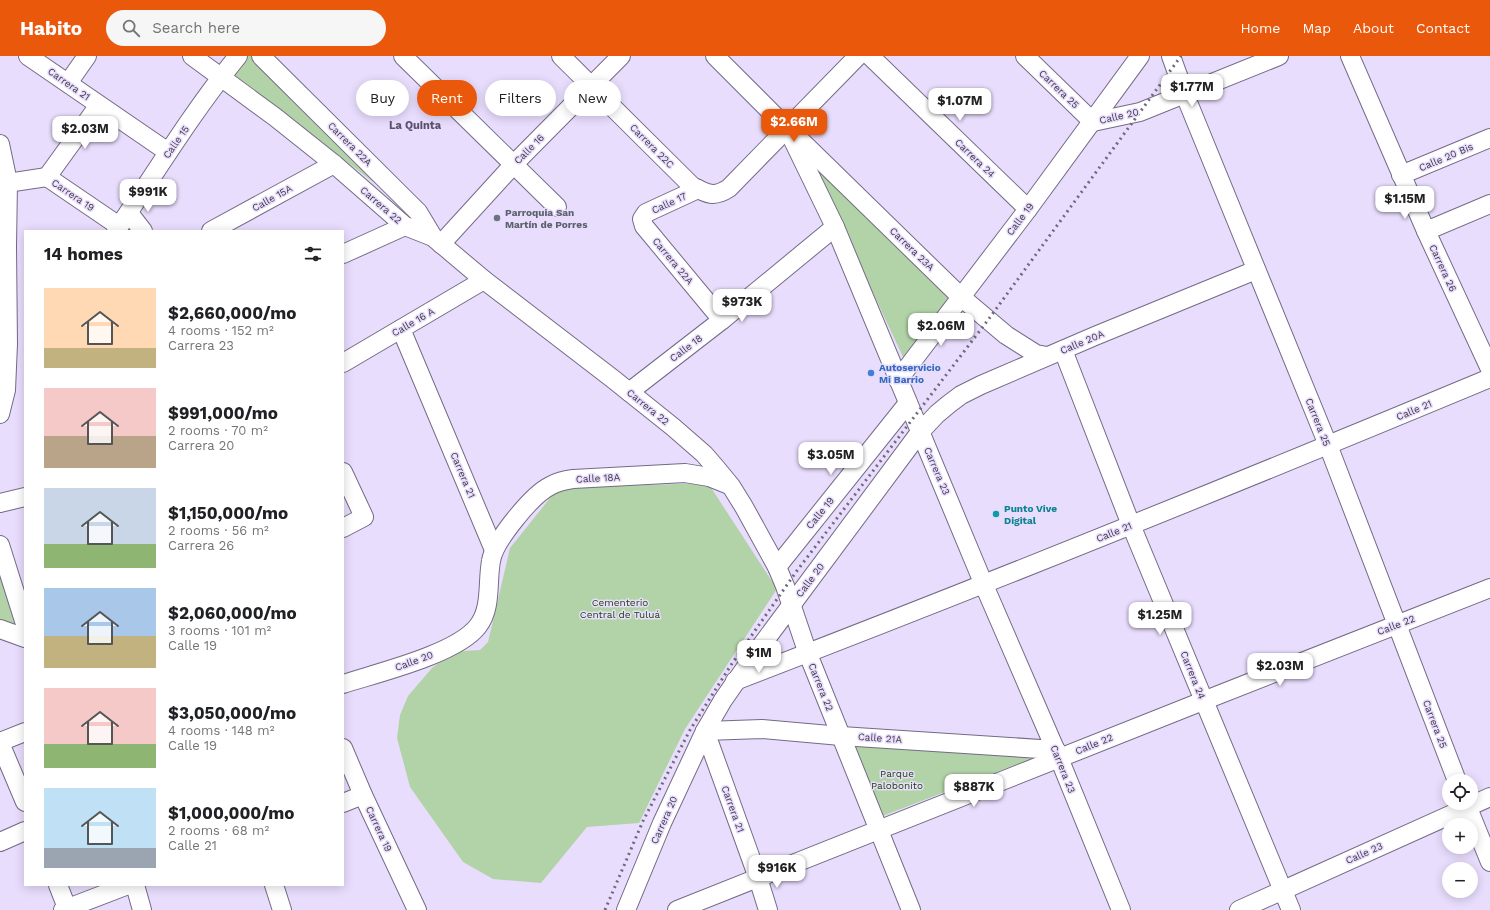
<!DOCTYPE html>
<meta charset="utf-8">
<style>
:root{--surface:#fff;--page:#f6f6f6;--text:#202124;--muted:#757577;--accent:#ea580c}
body{margin:0;font-family:"Work Sans",sans-serif;background:var(--page);color:var(--text);height:100vh;display:flex;flex-direction:column;font-size:15px;white-space:nowrap}
*{box-sizing:border-box;margin:0}
p{font-size:13px;color:var(--muted)}
.icon{flex:none;width:22px;height:22px;fill:none;stroke:currentColor;stroke-width:2;stroke-linecap:round;stroke-linejoin:round}
.map{position:relative;flex:1;overflow:hidden}
.details{position:absolute;left:24px;top:174px;width:320px;height:656px;display:flex;flex-direction:column;background:var(--surface);border-radius:0px;box-shadow:0 2px 10px #0003}
.details>*{flex:none}
.banner{position:absolute;left:356px;top:24px;width:380px;height:36px;display:flex;gap:8px}
.tools{position:absolute;left:1442px;top:718px;display:grid;gap:8px}
.tools a{display:grid;place-items:center;width:36px;height:36px;border-radius:50%;background:var(--surface);box-shadow:0 2px 10px #0003;font-size:20px}
.price{position:absolute;translate:-50% -34px;padding:0 9px;border-radius:8px;background:#fff;color:#222;font-size:13px;line-height:26px;filter:drop-shadow(0 1px 2px #0008)}
.price::after{content:'';position:absolute;left:50%;top:24px;width:12px;height:9px;margin-left:-6px;background:inherit;clip-path:polygon(0 0,100% 0,50% 100%)}
.price.selected{background:var(--accent);color:#fff}
ul{padding:0;list-style:none}
li{display:flex;align-items:center;gap:12px;height:100px;padding:0 20px}
li span{display:grid;place-items:center;flex:none;width:112px;height:80px;border-radius:0px;color:#555}
li>.icon{margin-inline-start:auto}
span .icon{width:48px;height:48px;fill:#fffc;stroke-width:1}
li b{font-size:17px}
h2{display:flex;justify-content:space-between;align-items:center;height:48px;padding:0 20px;font-size:17px}
.tag{padding:0 14px;border-radius:18px;background:var(--surface);box-shadow:0 2px 10px #0003;font-size:14px;line-height:36px}
.tag.selected{background:var(--accent);color:#fff}
header{display:flex;align-items:center;gap:24px;box-sizing:border-box;height:56px;padding:0 20px;background:var(--accent);color:#fff}
header strong{font-size:19px}
nav{display:flex;gap:22px;margin-inline-start:auto;font-size:14px}
.search{width:280px;height:36px;background:var(--page);display:flex;align-items:center;gap:10px;box-sizing:border-box;padding:0 14px;border-radius:22px;color:var(--muted);font-size:15px}
.map>svg:first-child{display:block}
.green{fill:#b2d3a7}
.lines{fill:none;stroke-linecap:round;stroke-linejoin:round}
.minor-casing{stroke:#756a86;stroke-width:20}
.minor{stroke:#fff;stroke-width:18}
.rail{stroke:#70697c;stroke-width:3;stroke-dasharray:2 4;stroke-linecap:butt}
.worship-dot{fill:#6b7280;stroke:#e9ddfd;stroke-width:1.5}
.shop-dot{fill:#3f7fe0;stroke:#e9ddfd;stroke-width:1.5}
.culture-dot{fill:#0f9aa8;stroke:#e9ddfd;stroke-width:1.5}
.labels{text-anchor:middle;dominant-baseline:central;stroke-width:3;stroke-linejoin:round;paint-order:stroke}
.street-label{font-size:10px;fill:#3f3a47;stroke:#e9ddfd}
.worship-label{font-size:10px;font-weight:bold;fill:#5b616d;stroke:#e9ddfd;text-anchor:start}
.shop-label{font-size:10px;font-weight:bold;fill:#366cbe;stroke:#e9ddfd;text-anchor:start}
.culture-label{font-size:10px;font-weight:bold;fill:#0d838f;stroke:#e9ddfd;text-anchor:start}
.park-label{font-size:10px;fill:#173f03;stroke:#e9ddfd}
.neighbourhood-label{font-size:11px;font-weight:bold;fill:#5c516c;stroke:#e9ddfd}
</style>
<header>
<strong>Habito</strong>
<div class="search"><svg class="icon" aria-label="search" viewBox="0 0 24 24"><circle cx="10" cy="10" r="6"/><path d="M15 15l6 6"/></svg>Search here</div>
<nav><a>Home</a><a>Map</a><a>About</a><a>Contact</a></nav>
</header>
<div class="map">
<svg width="1490" height="854" viewBox="0 0 1490 854">
<rect width="100%" height="100%" fill="#e9ddfd"/>
<g class="green">
<polygon points="248,0 252,0 377,129 234,19"/>
<polygon points="813,109 952,240 904,303"/>
<polygon points="708,427 777,533 685,673 639,767 587,771 541,827 493,823 463,806 410,731 397,682 400,659 408,640 432,612 446,601 462,595 480,594 488,586 510,492 558,432"/>
<polygon points="0,514 17,571 0,565"/>
<polygon points="852,690 1041,699 880,761"/>
</g>
<g class="lines">
<g class="minor-casing">
<g id="minor">
<polyline points="28,0 168,96"/>
<polyline points="192,0 275,61 334,108 405,170 433,181 484,224 613,323 673,371 704,398 717,413 731,430 744,451 777,511 785,530 808,598 911,854"/>
<polyline points="261,0 418,156 433,181"/>
<polyline points="403,0 557,151"/>
<path d="M561 0 692 130C707 138 714 142 729 132L858 0"/>
<polyline points="715,0 787,72 835,171 984,529 1059,702 1121,854"/>
<polyline points="870,0 1028,153"/>
<polyline points="1025,0 1093,66 1140,56 1279,0"/>
<polyline points="1171,0 1185,39 1328,389 1457,725"/>
<polyline points="1350,0 1426,175 1490,313"/>
<polyline points="68,27 87,0"/>
<polyline points="797,81 961,241 1006,279 1036,298 1047,300"/>
<polyline points="0,88 8,126 7,190 8,288 6,334 0,358"/>
<polyline points="1401,119 1490,82"/>
<polyline points="47,121 99,49"/>
<polyline points="47,121 119,170"/>
<polyline points="0,128 47,121"/>
<polyline points="698,133 646,157 642,163 644,170 722,264"/>
<polyline points="129,157 143,175"/>
<path d="M116 175C156 116 193 55 238 0"/>
<polyline points="211,175 334,108"/>
<polyline points="1426,175 1490,148"/>
<polyline points="441,188 514,108 621,0"/>
<polyline points="343,198 405,170"/>
<polyline points="401,273 494,494"/>
<polyline points="1063,294 1131,469 1291,854"/>
<polyline points="343,307 484,224"/>
<polyline points="898,324 1028,153 1140,0"/>
<polyline points="629,336 722,264 835,171"/>
<polyline points="343,416 364,461 343,472"/>
<polyline points="0,447 25,441"/>
<polyline points="0,489 25,568"/>
<polyline points="777,511 908,347"/>
<polyline points="0,573 25,582"/>
<path d="M735 625C988 528 1240 426 1490 322"/>
<path d="M343 628C377 617 457 598 478 570 492 552 487 526 491 505 494 485 532 439 550 430 557 426 565 424 573 423L685 417 709 421 729 429"/>
<polyline points="705,675 762,673 841,680 1056,694"/>
<polyline points="705,675 758,822 768,854"/>
<polyline points="0,686 25,676"/>
<polyline points="0,687 25,746"/>
<polyline points="343,692 363,739 417,854"/>
<polyline points="343,747 363,739"/>
<polyline points="1466,747 1490,806"/>
<polyline points="0,786 25,775"/>
<polyline points="58,829 67,852"/>
<polyline points="135,829 142,854"/>
<polyline points="274,829 282,854"/>
<polyline points="63,854 128,829"/>
<polyline points="626,854 662,767 705,675 723,644 755,598 920,376 937,358 949,348 961,339 981,329 1095,280 1256,214"/>
<polyline points="677,854 1203,645 1490,532"/>
<polyline points="1239,854 1490,741"/>
</g>
</g>
<use href="#minor" class="minor"/>
<polyline class="rail" points="605,854 643,765 690,674 731,609 796,516 988,264 1181,0"/>
</g>
<circle class="worship-dot" cx="497" cy="162" r="4"/>
<circle class="shop-dot" cx="871" cy="317" r="4"/>
<circle class="culture-dot" cx="996" cy="458" r="4"/>
<g class="labels">
<g class="street-label">
<text transform="translate(69 28) rotate(35)">Carrera 21</text>
<text transform="translate(1059 33) rotate(44)">Carrera 25</text>
<text transform="translate(1119 60) rotate(-13)">Calle 20</text>
<text transform="translate(176 86) rotate(-55)">Calle 15</text>
<text transform="translate(350 88) rotate(45)">Carrera 22A</text>
<text transform="translate(652 90) rotate(45)">Carrera 22C</text>
<text transform="translate(529 93) rotate(-45)">Calle 16</text>
<text transform="translate(1446 101) rotate(-23)">Calle 20 Bis</text>
<text transform="translate(975 102) rotate(44)">Carrera 24</text>
<text transform="translate(73 139) rotate(34)">Carrera 19</text>
<text transform="translate(272 142) rotate(-29)">Calle 15A</text>
<text transform="translate(669 147) rotate(-25)">Calle 17</text>
<text transform="translate(381 149) rotate(41)">Carrera 22</text>
<text transform="translate(1020 163) rotate(-53)">Calle 19</text>
<text transform="translate(912 193) rotate(44)">Carrera 23A</text>
<text transform="translate(673 205) rotate(50)">Carrera 22A</text>
<text transform="translate(1443 212) rotate(65)">Carrera 26</text>
<text transform="translate(413 266) rotate(-30)">Calle 16 A</text>
<text transform="translate(1082 286) rotate(-23)">Calle 20A</text>
<text transform="translate(686 292) rotate(-37)">Calle 18</text>
<text transform="translate(648 351) rotate(39)">Carrera 22</text>
<text transform="translate(1414 354) rotate(-23)">Calle 21</text>
<text transform="translate(1318 366) rotate(68)">Carrera 25</text>
<text transform="translate(937 415) rotate(67)">Carrera 23</text>
<text transform="translate(463 419) rotate(67)">Carrera 21</text>
<text transform="translate(598 422) rotate(-3)">Calle 18A</text>
<text transform="translate(820 457) rotate(-51)">Calle 19</text>
<text transform="translate(1114 476) rotate(-22)">Calle 21</text>
<text transform="translate(810 524) rotate(-53)">Calle 20</text>
<text transform="translate(1396 569) rotate(-21)">Calle 22</text>
<text transform="translate(414 605) rotate(-20)">Calle 20</text>
<text transform="translate(1193 619) rotate(68)">Carrera 24</text>
<text transform="translate(821 631) rotate(68)">Carrera 22</text>
<text transform="translate(1435 668) rotate(69)">Carrera 25</text>
<text transform="translate(880 682) rotate(4)">Calle 21A</text>
<text transform="translate(1094 688) rotate(-22)">Calle 22</text>
<text transform="translate(1063 713) rotate(68)">Carrera 23</text>
<text transform="translate(733 753) rotate(70)">Carrera 21</text>
<text transform="translate(664 764) rotate(-66)">Carrera 20</text>
<text transform="translate(379 773) rotate(65)">Carrera 19</text>
<text transform="translate(1364 797) rotate(-24)">Calle 23</text>
</g>
<g class="worship-label">
<text x="505" y="156">Parroquia San<tspan x="505" dy="12">Martín de Porres</tspan></text>
</g>
<g class="shop-label">
<text x="879" y="311">Autoservicio<tspan x="879" dy="12">Mi Barrio</tspan></text>
</g>
<g class="culture-label">
<text x="1004" y="452">Punto Vive<tspan x="1004" dy="12">Digital</tspan></text>
</g>
<g class="park-label">
<text x="620" y="546">Cementerio<tspan x="620" dy="12">Central de Tuluá</tspan></text>
<text x="897" y="717">Parque<tspan x="897" dy="12">Palobonito</tspan></text>
</g>
<g class="neighbourhood-label">
<text x="415" y="69">La Quinta</text>
</g>
</g>
</svg>
<div class="tools">
<a><svg class="icon" aria-label="locate" viewBox="0 0 24 24"><circle cx="12" cy="12" r="6"/><path d="M12 2v4M12 18v4M2 12h4M18 12h4"/></svg></a>
<a>+</a>
<a>−</a>
</div>
<b class="price" style="left:1192px;top:52px">$1.77M</b>
<b class="price" style="left:960px;top:66px">$1.07M</b>
<b class="price selected" style="left:794px;top:87px">$2.66M</b>
<b class="price" style="left:85px;top:94px">$2.03M</b>
<b class="price" style="left:148px;top:157px">$991K</b>
<b class="price" style="left:1405px;top:164px">$1.15M</b>
<b class="price" style="left:742px;top:267px">$973K</b>
<b class="price" style="left:941px;top:291px">$2.06M</b>
<b class="price" style="left:831px;top:420px">$3.05M</b>
<b class="price" style="left:1160px;top:580px">$1.25M</b>
<b class="price" style="left:759px;top:618px">$1M</b>
<b class="price" style="left:1280px;top:631px">$2.03M</b>
<b class="price" style="left:974px;top:752px">$887K</b>
<b class="price" style="left:777px;top:833px">$916K</b>
<div class="banner">
<a class="tag">Buy</a>
<a class="tag selected">Rent</a>
<a class="tag">Filters</a>
<a class="tag">New</a>
</div>
<section class="details">
<h2>14 homes<svg class="icon" aria-label="filters" viewBox="0 0 24 24"><path d="M4 7h16M4 17h16"/><circle cx="9" cy="7" r="2"/><circle cx="15" cy="17" r="2"/></svg></h2>
<ul>
<li><span style="background:linear-gradient(#ffd9b3 75%,#c2b280 0)"><svg class="icon" aria-label="home" viewBox="0 0 24 24"><path d="M3 11l9-7 9 7M6 9v11h12V9"/></svg></span><div><b>$2,660,000/mo</b><p>4 rooms · 152 m²</p><p>Carrera 23</p></div></li>
<li><span style="background:linear-gradient(#f6c9c9 60%,#b9a48a 0)"><svg class="icon" aria-label="home" viewBox="0 0 24 24"><path d="M3 11l9-7 9 7M6 9v11h12V9"/></svg></span><div><b>$991,000/mo</b><p>2 rooms · 70 m²</p><p>Carrera 20</p></div></li>
<li><span style="background:linear-gradient(#c9d6e8 70%,#8fb573 0)"><svg class="icon" aria-label="home" viewBox="0 0 24 24"><path d="M3 11l9-7 9 7M6 9v11h12V9"/></svg></span><div><b>$1,150,000/mo</b><p>2 rooms · 56 m²</p><p>Carrera 26</p></div></li>
<li><span style="background:linear-gradient(#a9c7e8 60%,#c2b280 0)"><svg class="icon" aria-label="home" viewBox="0 0 24 24"><path d="M3 11l9-7 9 7M6 9v11h12V9"/></svg></span><div><b>$2,060,000/mo</b><p>3 rooms · 101 m²</p><p>Calle 19</p></div></li>
<li><span style="background:linear-gradient(#f6c9c9 70%,#8fb573 0)"><svg class="icon" aria-label="home" viewBox="0 0 24 24"><path d="M3 11l9-7 9 7M6 9v11h12V9"/></svg></span><div><b>$3,050,000/mo</b><p>4 rooms · 148 m²</p><p>Calle 19</p></div></li>
<li><span style="background:linear-gradient(#bfe0f5 75%,#9aa5b1 0)"><svg class="icon" aria-label="home" viewBox="0 0 24 24"><path d="M3 11l9-7 9 7M6 9v11h12V9"/></svg></span><div><b>$1,000,000/mo</b><p>2 rooms · 68 m²</p><p>Calle 21</p></div></li>
</ul>
</section>
</div>
